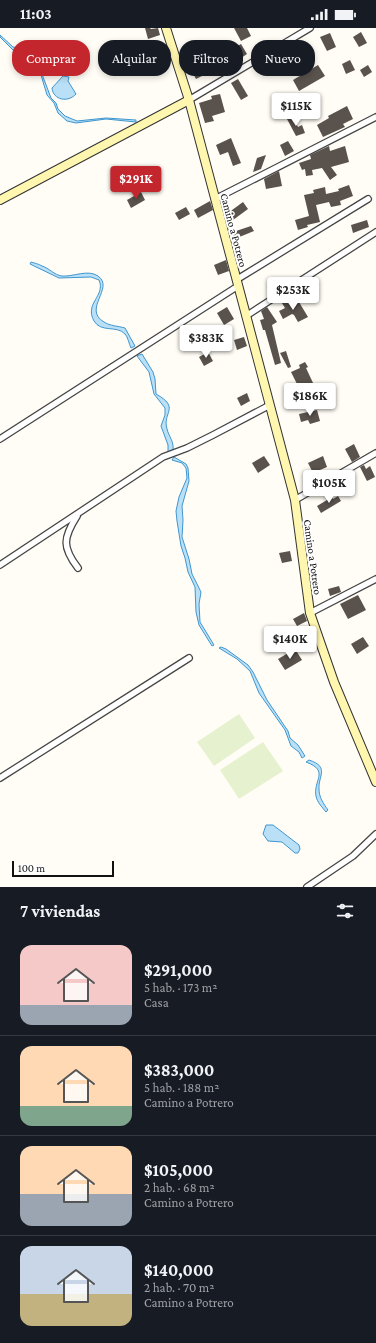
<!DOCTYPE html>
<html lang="es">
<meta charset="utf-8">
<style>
:root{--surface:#171b24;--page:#20242c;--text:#f1f3f6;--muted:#9ea1a6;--line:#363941;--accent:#c4262e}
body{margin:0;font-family:"Crimson Pro",serif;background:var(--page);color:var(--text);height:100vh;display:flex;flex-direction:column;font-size:15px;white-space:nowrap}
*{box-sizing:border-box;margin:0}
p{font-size:13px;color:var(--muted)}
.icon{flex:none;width:22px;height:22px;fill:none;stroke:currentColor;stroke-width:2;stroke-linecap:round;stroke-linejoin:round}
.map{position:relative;height:859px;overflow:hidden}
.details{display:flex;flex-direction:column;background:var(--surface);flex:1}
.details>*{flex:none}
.hud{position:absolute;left:12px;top:12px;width:352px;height:36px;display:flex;gap:8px}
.scale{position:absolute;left:12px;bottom:10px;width:102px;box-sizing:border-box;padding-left:4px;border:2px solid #111;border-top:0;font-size:11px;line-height:14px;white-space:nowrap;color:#111;-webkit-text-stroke:3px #fff;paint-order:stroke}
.price{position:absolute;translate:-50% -34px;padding:0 9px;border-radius:4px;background:#fff;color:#222;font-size:13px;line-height:26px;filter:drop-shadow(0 1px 2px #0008)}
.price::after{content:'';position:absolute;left:50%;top:24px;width:12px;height:9px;margin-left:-6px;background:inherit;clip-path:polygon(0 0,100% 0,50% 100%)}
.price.selected{background:var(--accent);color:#fff}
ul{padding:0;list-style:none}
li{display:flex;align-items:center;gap:12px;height:100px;padding:0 20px}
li+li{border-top:1px solid var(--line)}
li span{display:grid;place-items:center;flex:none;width:112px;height:80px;border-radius:12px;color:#555}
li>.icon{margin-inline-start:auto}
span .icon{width:48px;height:48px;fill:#fffc;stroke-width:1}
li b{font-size:17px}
h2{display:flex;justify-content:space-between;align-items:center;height:48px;padding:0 20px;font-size:17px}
.tag{padding:0 14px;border-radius:16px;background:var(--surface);box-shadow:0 2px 6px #0003;font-size:14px;line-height:36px}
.tag.selected{background:var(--accent);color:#fff}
.status{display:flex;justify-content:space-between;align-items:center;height:28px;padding:0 20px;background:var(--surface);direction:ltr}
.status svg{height:11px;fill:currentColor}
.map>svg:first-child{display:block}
.pitch{fill:#e6f2cf}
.water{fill:#b9e0f7;stroke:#3f96cf}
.building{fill:#5a524d}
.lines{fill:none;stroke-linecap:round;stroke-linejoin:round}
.street-casing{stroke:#444;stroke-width:8}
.secondary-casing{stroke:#333;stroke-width:10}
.street{stroke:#fff;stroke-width:5.5}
.secondary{stroke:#fff6b0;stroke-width:8}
.labels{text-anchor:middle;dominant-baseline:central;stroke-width:4;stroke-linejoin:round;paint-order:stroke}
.street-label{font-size:11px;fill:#111;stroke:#fff}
</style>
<div class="status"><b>11:03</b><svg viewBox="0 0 49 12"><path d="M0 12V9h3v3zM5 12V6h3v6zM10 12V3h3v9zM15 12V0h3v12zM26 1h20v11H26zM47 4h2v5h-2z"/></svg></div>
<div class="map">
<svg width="376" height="859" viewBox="0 0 376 859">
<rect width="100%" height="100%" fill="#fffdf5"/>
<g class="pitch">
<polygon points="239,686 255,710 214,738 197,714"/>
<polygon points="263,714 283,743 239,771 220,742"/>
</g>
<g class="water">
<polygon points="0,7 13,19 29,23 37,33 51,70 56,75 58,81 65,88 77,93 106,90 136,92 136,94 106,91 76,95 67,93 58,85 54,75 47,67 41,47 34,32 26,24 13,22 0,9"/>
<path d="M63 48 69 49 68 53 76 66C68 75 53 72 52 60Z"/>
<path d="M31 234C34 235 39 236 42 238 49 240 54 247 62 248 73 249 88 241 98 248 115 260 82 281 104 294 110 298 118 298 125 300L135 318 131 320C129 316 128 309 125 306 117 297 101 305 94 293 84 275 106 268 99 252L91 249 59 250 30 236Z"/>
<path d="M142 326 153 344 155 351 156 366C181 380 162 384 167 401 169 409 174 413 173 422L168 424V417L161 398 165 387V380L154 366 149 344 137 328Z"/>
<polygon points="174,429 186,436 188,440 189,453 182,478 183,492 182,509 189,531 192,546 201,564 199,576 200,594 214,617 212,618 199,597 196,584 195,559 188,544 185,530 181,518 177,493 176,483 179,469 187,450 186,440 182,435 172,432"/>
<polygon points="221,619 226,621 248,637 253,644 267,672 288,703 290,710 298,717 305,728 302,730 299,724 291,718 285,702 259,665 250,643 237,631 219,620"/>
<path d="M309 732C330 739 318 748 319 761 319 769 323 775 328 782L326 784C322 779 317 774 316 768 313 752 330 743 306 734Z"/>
<polygon points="266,797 273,797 299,817 300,821 298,825 295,825 282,814 268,813 263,806"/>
</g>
<g class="building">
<polygon points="145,0 150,0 151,1 158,0 160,7 148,11"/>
<polygon points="234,0 247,0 251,8 241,13"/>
<polygon points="361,4 367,15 359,19 353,9"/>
<polygon points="330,5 336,19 327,23 320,9"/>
<polygon points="241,16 247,26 232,36 226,26 222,28 219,22 230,17 232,21"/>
<polygon points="350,32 355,42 346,46 342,36"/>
<polygon points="197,34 204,47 196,51 189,38"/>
<polygon points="318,37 325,48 299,63 293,52"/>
<polygon points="368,37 372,44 364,49 360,42"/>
<polygon points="238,51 248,68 241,72 231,55"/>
<polygon points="220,66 225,84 212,88 214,93 205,95 199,75 212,71 211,68"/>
<polygon points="347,78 353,91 343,96 345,99 323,109 317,97 329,90 328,88"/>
<polygon points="292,88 298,99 302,97 305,105 296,108 287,91"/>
<polygon points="231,110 241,135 233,138 228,124 220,127 216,117"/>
<polygon points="288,113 294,123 285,128 280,117"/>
<polygon points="329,118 330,123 345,118 349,134 331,139 337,147 330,152 322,140 312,142 313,147 306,148 305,141 302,142 299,135 311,131 310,127"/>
<polygon points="266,127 261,141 253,144 257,130"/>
<polygon points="279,143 282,158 266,161 264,151"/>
<polygon points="349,157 353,168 340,173 341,177 331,179 329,174 316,177 320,194 307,197 308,199 298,202 295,192 309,188 304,167 314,165 313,162 325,159 326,166 339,163 338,161"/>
<polygon points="141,164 145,172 131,180 127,172"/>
<polygon points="210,173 213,182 198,190 194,182"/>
<polygon points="243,174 248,181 233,192 228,185"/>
<polygon points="186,179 190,186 179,192 175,185"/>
<polygon points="367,192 369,199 353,205 351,197"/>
<polygon points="251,198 254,203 232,212 230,205"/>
<polygon points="226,232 229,243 218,247 214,237"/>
<polygon points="277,254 280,260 270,265 267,259"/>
<polygon points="286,269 292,279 299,274 308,289 298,294 294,287 292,286 283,291 279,283 285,280 280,272"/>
<polygon points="227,279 234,291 224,297 217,285"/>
<polygon points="267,279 277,294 272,297 281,335 275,337 265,302 263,302 260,292 264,291 261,283"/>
<polygon points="244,309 247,318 237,322 234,312"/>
<polygon points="286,323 291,339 288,340 280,325"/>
<polygon points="208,324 213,333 204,338 199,329"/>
<polygon points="305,334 308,339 306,340 314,357 301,364 291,344 300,340 299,337"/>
<polygon points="247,365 250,373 241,378 237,370"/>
<polygon points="317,382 320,393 310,396 308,392 301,394 299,386"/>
<polygon points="354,416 360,429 352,434 345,421"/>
<polygon points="264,428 270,437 258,445 252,435"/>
<polygon points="323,428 327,439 313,445 308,435"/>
<polygon points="364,437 366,441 370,438 375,449 367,453 360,439"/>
<polygon points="338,468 341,473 321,485 317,478 332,469 333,471"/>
<polygon points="290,523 292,533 282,535 279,525"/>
<polygon points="339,558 341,564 330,568 328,561"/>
<polygon points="358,567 366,582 348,591 340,576"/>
<polygon points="304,585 307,593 297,598 293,591"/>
<polygon points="363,609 369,618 357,626 351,616"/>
<polygon points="295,621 302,632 285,642 278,631"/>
</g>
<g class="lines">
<g class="street-casing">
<g id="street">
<polyline points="189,72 310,0"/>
<polyline points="215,171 376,89"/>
<polyline points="236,252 368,171"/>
<polyline points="246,288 376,204"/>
<polyline points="0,411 238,258"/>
<polyline points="295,472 376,425"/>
<path d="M77 488C63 510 62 519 78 540"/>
<polyline points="0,537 163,429 187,420 213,407 270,377"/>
<polyline points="310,585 376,551"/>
<polyline points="0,750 189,630"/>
<polyline points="307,859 353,828 376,806"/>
</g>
</g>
<g class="secondary-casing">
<g id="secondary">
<polyline points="166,0 189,72 295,472 310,585 334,654 376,754"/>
<polyline points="0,172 189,72"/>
</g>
</g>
<use href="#street" class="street"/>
<use href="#secondary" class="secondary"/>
</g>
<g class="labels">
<g class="street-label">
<text transform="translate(234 202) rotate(75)">Camino a Potrero</text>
<text transform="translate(313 529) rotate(82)">Camino a Potrero</text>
</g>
</g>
</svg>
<div class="scale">100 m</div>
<b class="price" style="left:296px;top:99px">$115K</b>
<b class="price selected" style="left:136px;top:172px">$291K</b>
<b class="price" style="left:293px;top:283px">$253K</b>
<b class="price" style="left:206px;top:331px">$383K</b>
<b class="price" style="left:310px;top:389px">$186K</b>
<b class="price" style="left:329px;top:476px">$105K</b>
<b class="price" style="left:290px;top:632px">$140K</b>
<div class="hud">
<a class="tag selected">Comprar</a>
<a class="tag">Alquilar</a>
<a class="tag">Filtros</a>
<a class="tag">Nuevo</a>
</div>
</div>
<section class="details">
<h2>7 viviendas<svg class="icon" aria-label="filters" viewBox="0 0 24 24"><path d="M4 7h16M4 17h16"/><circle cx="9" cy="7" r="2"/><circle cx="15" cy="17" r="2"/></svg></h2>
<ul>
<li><span style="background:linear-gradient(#f6c9c9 75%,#9aa5b1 0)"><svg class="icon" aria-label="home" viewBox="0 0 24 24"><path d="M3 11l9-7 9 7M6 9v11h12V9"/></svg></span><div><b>$291,000</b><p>5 hab. · 173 m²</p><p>Casa</p></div></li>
<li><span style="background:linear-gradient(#ffd9b3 75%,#7fa58c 0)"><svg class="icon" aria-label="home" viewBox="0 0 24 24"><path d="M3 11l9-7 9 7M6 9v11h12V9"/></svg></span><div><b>$383,000</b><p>5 hab. · 188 m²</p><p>Camino a Potrero</p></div></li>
<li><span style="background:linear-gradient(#ffd9b3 60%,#9aa5b1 0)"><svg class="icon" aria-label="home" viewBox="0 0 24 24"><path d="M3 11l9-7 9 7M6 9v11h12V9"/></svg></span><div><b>$105,000</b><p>2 hab. · 68 m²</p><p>Camino a Potrero</p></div></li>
<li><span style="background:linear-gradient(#c9d6e8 60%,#c2b280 0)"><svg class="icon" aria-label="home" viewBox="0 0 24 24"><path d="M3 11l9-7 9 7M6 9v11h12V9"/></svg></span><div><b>$140,000</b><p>2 hab. · 70 m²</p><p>Camino a Potrero</p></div></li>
</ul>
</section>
